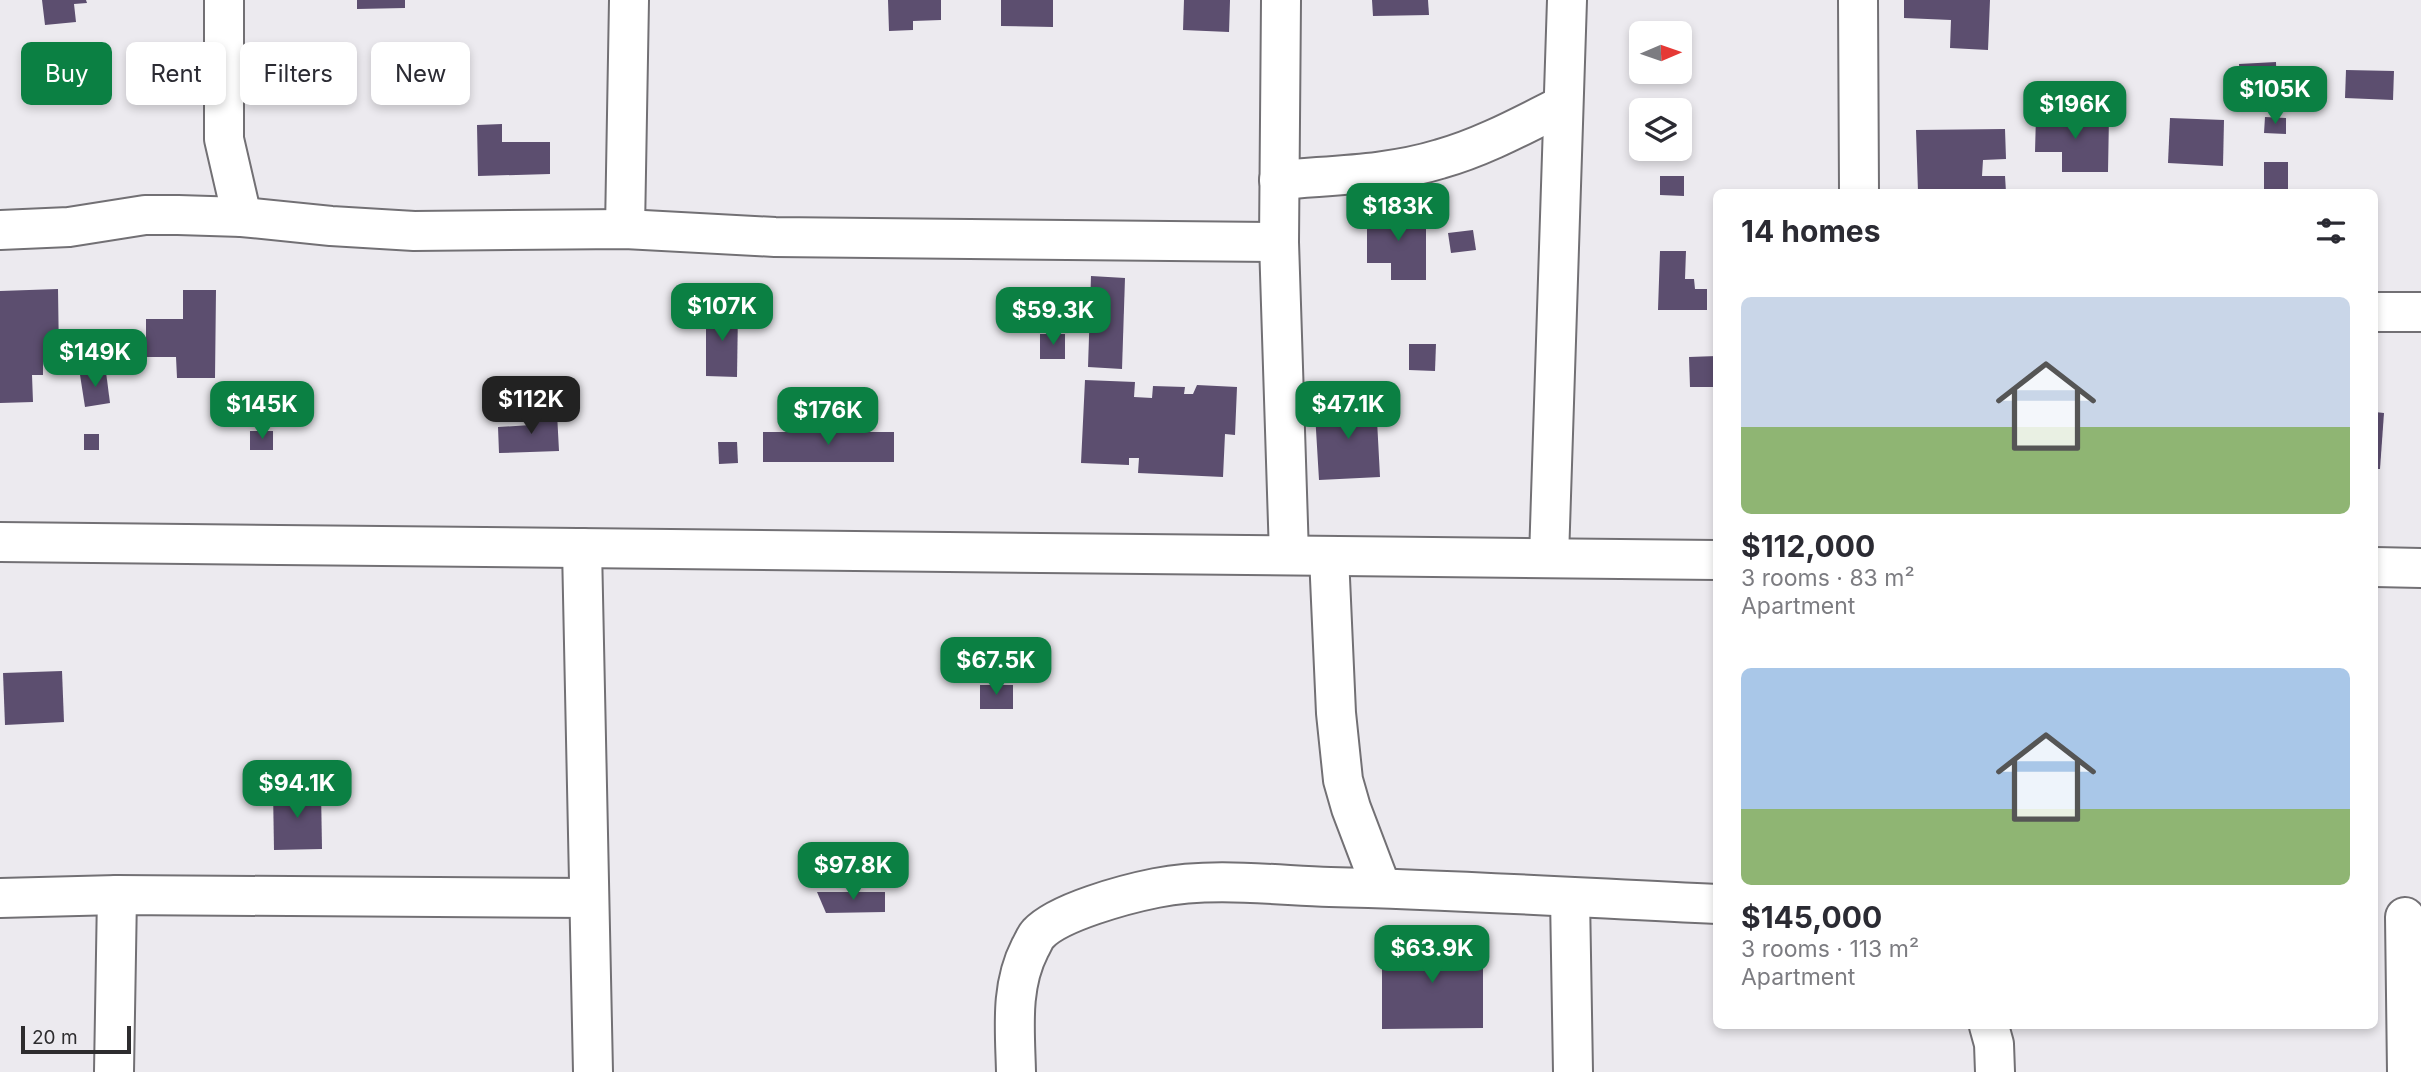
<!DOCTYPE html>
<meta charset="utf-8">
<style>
:root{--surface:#fff;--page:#f2f2f3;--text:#2b2b33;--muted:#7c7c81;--accent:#0b8043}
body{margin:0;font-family:Inter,sans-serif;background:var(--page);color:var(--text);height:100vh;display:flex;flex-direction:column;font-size:26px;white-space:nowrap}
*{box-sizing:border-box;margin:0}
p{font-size:23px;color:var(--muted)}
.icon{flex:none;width:38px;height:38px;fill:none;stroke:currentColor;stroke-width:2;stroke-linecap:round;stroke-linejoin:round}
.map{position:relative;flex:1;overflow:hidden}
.drawer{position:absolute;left:1713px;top:189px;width:665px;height:840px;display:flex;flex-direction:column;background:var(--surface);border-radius:10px;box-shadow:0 4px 10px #0003}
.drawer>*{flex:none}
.banner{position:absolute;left:21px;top:42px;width:665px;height:63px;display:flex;gap:14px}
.needle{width:46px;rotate:88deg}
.controls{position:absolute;left:1629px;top:21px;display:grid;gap:14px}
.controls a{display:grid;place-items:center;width:63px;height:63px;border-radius:10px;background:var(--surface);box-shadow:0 4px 10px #0003;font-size:35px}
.scale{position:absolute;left:21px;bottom:18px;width:110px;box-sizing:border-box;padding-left:7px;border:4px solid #2d2c2e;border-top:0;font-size:19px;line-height:24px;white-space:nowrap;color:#2d2c2e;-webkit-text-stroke:5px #eceaef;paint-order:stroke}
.price{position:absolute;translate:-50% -60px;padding:0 16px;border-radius:14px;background:var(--accent);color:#fff;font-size:23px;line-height:46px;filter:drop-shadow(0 2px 4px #0008)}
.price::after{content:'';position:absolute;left:50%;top:42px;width:21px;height:16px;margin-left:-10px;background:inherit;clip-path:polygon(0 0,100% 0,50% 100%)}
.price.on{background:#222;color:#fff}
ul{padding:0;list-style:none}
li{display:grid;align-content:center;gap:14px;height:371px;padding:0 28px}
li span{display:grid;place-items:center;height:217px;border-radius:10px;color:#555}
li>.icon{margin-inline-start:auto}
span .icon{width:126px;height:126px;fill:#fffc;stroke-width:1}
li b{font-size:30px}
h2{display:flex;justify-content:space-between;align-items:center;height:84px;padding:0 28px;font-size:30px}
.chip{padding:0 24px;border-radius:10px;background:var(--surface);box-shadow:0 4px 10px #0003;font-size:24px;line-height:63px}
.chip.on{background:var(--accent);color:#fff}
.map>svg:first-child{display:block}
.building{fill:#5c4e6f}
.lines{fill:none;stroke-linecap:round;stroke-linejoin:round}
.minor-casing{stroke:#727074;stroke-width:42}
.minor{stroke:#fff;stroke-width:38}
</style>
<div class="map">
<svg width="2421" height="1072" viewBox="0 0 2421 1072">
<rect width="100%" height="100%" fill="#eceaef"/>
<g class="building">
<polygon points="42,0 86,0 87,3 74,4 76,22 45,25"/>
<polygon points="357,0 405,0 405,8 357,9"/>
<polygon points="888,0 941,0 941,20 913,21 913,30 889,31"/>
<polygon points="1001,0 1053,0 1053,27 1001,26"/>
<polygon points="1184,0 1230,0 1229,32 1183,30"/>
<polygon points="1372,0 1428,0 1429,15 1373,16"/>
<polygon points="1904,0 1990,0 1988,50 1950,48 1951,20 1904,18"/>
<polygon points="400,53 401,85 375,85 374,54"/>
<polygon points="2276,62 2277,95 2241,97 2239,64"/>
<polygon points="2346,70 2394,71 2393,100 2345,98"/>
<polygon points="2036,115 2109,116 2108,172 2062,172 2062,152 2035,152"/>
<polygon points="2265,117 2286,118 2286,134 2264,133"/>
<polygon points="2170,118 2224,120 2223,166 2168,163"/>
<polygon points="502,124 502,142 550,142 550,174 478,176 477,125"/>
<polygon points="2005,129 2006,159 1983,160 1982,176 2005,176 2006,192 1918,192 1916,130"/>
<rect x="2264" y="162" width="24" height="29"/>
<polygon points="1660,176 1684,176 1684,196 1660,195"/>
<polygon points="1367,211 1426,211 1426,280 1391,280 1391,263 1367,263"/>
<polygon points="1473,230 1476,250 1451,253 1448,233"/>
<polygon points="1660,251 1686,251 1685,279 1694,279 1695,289 1707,289 1707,310 1658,310"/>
<polygon points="1091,276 1125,278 1122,369 1088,367"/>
<polygon points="58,289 59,357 43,357 43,375 32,375 33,402 0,403 0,291"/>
<polygon points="183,290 216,290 215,378 177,378 176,357 146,357 146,319 183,319"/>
<polygon points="706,310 738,310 737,377 706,376"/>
<rect x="1040" y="334" width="25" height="25"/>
<polygon points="1409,344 1436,344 1435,371 1409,370"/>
<polygon points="1717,356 1717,387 1690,387 1689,357"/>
<polygon points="106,372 110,403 85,407 80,375"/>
<polygon points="1085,380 1135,382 1134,397 1152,398 1153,386 1185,387 1184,394 1193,394 1197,385 1237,387 1235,435 1225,434 1223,477 1138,473 1139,458 1129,458 1129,465 1081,463"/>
<polygon points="1376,401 1380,477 1319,480 1315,413 1326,412 1332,403"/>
<polygon points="2375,412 2384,413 2380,469 2375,469"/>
<polygon points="557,413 559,451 499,453 498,427 531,425 530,415"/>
<rect x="250" y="431" width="23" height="19"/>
<rect x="763" y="432" width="131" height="30"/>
<rect x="84" y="434" width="15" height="16"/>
<polygon points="718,442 737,442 738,463 719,464"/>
<polygon points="62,671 64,722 5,725 3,673"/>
<rect x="980" y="685" width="33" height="24"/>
<polygon points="273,790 321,790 322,849 274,850"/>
<polygon points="817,892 885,892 885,912 826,913"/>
<polygon points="1382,942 1483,942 1483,1028 1382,1029"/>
</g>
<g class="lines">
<g class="minor-casing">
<g id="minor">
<polyline points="224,0 224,139 242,217"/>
<polyline points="1281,0 1279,242 1289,555"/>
<polyline points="1858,0 1859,192"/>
<path d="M1279 180C1333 175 1388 175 1440 159 1483 147 1523 125 1563 105"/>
<polyline points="625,229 629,0"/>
<polyline points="0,230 69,227 145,215 178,215 242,217 331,226 414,231 625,229 775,237 1279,242"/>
<polyline points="2375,312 2421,312"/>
<polyline points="0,542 1717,560"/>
<polyline points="582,548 593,1072"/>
<polyline points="1329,556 1336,713 1343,780 1351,808 1381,887"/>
<polyline points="1549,558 1567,0"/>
<polyline points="2375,567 2421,568"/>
<polyline points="1570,897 1573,1072"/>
<polyline points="0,898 117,895 589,898"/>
<polyline points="2405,917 2407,1072"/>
<polyline points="1989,1026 1994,1044 1995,1072"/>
<polyline points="114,1072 117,895"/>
<path d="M1016 1072C1015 1029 1010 987 1030 948 1033 943 1035 937 1038 934 1058 912 1126 894 1156 888 1212 877 1273 885 1330 887 1459 890 1588 898 1717 904"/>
</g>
</g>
<use href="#minor" class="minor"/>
</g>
</svg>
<div class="controls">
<a><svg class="needle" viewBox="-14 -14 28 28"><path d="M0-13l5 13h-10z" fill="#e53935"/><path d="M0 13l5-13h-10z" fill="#7c7c81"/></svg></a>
<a><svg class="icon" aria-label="layers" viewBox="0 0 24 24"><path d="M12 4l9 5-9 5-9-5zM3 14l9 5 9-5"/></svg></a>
</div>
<div class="scale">20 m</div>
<b class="price" style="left:2275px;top:126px">$105K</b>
<b class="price" style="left:2075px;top:141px">$196K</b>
<b class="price" style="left:1398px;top:243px">$183K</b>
<b class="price" style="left:722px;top:343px">$107K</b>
<b class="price" style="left:1053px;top:347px">$59.3K</b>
<b class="price" style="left:95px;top:389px">$149K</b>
<b class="price on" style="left:531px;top:436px">$112K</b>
<b class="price" style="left:262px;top:441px">$145K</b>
<b class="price" style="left:1348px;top:441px">$47.1K</b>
<b class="price" style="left:828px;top:447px">$176K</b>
<b class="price" style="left:996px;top:697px">$67.5K</b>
<b class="price" style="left:297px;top:820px">$94.1K</b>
<b class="price" style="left:853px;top:902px">$97.8K</b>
<b class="price" style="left:1432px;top:985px">$63.9K</b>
<div class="banner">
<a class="chip on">Buy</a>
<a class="chip">Rent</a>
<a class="chip">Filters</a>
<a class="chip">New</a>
</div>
<section class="drawer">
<h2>14 homes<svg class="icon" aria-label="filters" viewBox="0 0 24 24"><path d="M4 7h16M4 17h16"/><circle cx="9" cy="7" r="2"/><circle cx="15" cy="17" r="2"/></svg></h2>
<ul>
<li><span style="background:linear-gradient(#c9d6e8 60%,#8fb573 0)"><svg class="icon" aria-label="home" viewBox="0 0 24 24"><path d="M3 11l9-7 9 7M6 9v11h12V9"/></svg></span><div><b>$112,000</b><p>3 rooms · 83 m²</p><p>Apartment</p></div></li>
<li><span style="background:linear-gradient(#a9c7e8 65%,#8fb573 0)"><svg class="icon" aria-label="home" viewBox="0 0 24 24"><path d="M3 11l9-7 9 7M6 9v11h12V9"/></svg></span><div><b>$145,000</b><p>3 rooms · 113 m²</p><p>Apartment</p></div></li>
</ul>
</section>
</div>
